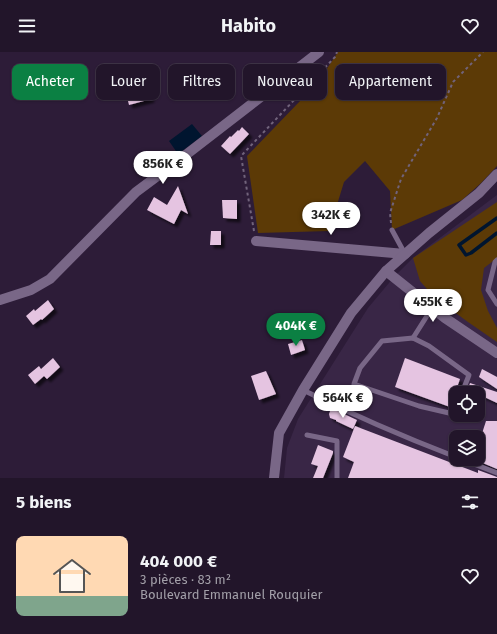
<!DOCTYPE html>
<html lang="fr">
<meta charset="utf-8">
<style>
:root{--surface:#22152a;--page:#2e2236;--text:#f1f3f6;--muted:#a29fa8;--line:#3f3447;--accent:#0b8043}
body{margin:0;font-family:"Fira Sans",sans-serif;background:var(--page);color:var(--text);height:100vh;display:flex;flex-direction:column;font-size:15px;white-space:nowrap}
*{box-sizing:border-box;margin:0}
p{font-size:13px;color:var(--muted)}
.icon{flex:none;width:22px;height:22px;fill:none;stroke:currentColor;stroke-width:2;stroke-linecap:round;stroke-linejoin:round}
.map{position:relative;height:426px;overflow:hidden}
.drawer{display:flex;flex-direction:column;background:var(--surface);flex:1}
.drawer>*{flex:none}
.top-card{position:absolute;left:12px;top:12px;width:473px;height:36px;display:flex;gap:8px}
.controls{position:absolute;left:449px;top:334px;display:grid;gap:8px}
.controls a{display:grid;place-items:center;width:36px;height:36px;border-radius:8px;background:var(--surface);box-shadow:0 1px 3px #0004,0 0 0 1px var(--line);font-size:20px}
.price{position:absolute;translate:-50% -34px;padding:0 9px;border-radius:14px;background:#fff;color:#222;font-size:13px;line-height:26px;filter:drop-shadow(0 1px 2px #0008)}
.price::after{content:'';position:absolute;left:50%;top:24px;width:12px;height:9px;margin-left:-6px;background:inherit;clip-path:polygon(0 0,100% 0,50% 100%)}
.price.active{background:var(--accent);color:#fff}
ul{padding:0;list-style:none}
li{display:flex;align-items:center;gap:12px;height:100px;padding:0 16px}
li+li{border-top:1px solid var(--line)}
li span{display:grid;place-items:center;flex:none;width:112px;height:80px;border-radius:8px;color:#555}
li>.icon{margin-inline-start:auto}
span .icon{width:48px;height:48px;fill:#fffc;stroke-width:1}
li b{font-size:17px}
h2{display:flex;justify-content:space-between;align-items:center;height:48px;padding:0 16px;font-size:17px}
.tag{padding:0 14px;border-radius:8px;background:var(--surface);box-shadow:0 1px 3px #0004,0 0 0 1px var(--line);font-size:14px;line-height:36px}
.tag.active{background:var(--accent);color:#fff}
header{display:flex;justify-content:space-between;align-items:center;height:52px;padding:0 16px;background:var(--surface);font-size:18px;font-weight:700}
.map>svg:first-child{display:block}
.built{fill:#392646;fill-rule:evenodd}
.green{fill:#5c3a06}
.water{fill:#00152f}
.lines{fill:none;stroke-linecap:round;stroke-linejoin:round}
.stream{stroke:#00152f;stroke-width:3.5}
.building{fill:#e5c4e1;filter:url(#shadow)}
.path{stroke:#71637b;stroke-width:2;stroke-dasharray:3 3;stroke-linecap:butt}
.lane{stroke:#796787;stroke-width:5}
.street{stroke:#796787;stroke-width:10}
.secondary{stroke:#796787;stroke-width:10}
</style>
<header><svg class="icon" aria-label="menu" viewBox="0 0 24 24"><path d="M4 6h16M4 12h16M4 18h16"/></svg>Habito<svg class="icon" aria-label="heart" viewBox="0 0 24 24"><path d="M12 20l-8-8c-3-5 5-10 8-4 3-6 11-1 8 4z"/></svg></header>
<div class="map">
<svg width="497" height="426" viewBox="0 0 497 426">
<defs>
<filter id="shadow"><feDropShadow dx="3.5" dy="3.5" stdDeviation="1" flood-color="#0009"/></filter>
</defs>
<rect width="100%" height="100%" fill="#2d1c38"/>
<path class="built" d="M497 143V426H284L287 396 298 367 368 256 394 225 413 206ZM456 341H478V363H456ZM456 385H478V407H456Z"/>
<g class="green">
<polygon points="338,0 497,0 497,114 481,131 462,148 392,178 390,139 365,109 344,130 329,179 258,181 247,104 301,48 326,18"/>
<polygon points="497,150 497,206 484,216 481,238 488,259 497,276 497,290 468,270 434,245 420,229 413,206"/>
</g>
<polygon class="water" points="192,72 202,84 178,102 169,89"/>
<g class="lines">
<polyline class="stream" points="497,166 459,193 466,203 471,201 497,181"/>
</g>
<g class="building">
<polygon points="143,20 151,47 129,53 122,26"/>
<polygon points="242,75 249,82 230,102 221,94 230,84 231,85 238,78 239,79"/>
<polygon points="178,134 188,162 181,158 174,172 147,158 154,145 167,153"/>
<polygon points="222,148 237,148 237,167 223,166"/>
<polygon points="211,179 221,179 221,193 210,193"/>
<polygon points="48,248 54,257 42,268 41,267 33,273 26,264 34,257 35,259"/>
<polygon points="302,288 305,298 291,303 288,292"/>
<polygon points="53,306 60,315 47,327 44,324 35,332 28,323 39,314 41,317"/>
<polygon points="405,306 460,327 450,355 395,335"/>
<polygon points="482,317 497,325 497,337 479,325"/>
<polygon points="266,319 276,342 259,348 251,324"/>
<polygon points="470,331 497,340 497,351 478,342 478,341 476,341 468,337"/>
<polygon points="331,356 357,368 353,377 336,369 336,368 330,366 329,362"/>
<polygon points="486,369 497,369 497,417 478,409 478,394"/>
<polygon points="355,374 478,421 478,418 497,425 497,426 348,426 354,410 343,405"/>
<polygon points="318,393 333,399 333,401 323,426 313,426 318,414 311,412"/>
</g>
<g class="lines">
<g class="path">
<polyline points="391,171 390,161 401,127 437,66 453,30 483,0"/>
<polyline points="254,179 241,104 335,5 337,0"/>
</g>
<g class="lane">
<polyline points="392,178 405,202"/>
<polyline points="497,208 495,210 488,238 497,252"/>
<polyline points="413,286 432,256"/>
<path d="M303 338C353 363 404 385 456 405"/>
<polyline points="456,356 449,361 419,354 354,332 360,316 382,289 413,286 429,294 469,323 462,341"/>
<polyline points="307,383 337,389 337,426"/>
<polyline points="461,407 497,421"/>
</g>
<g class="street">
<polyline points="256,189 405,202"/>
<polyline points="386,219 445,266 497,301"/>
<polyline points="0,248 31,238 50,227 136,140 187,102 319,0"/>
</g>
<polyline class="secondary" points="274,426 279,381 303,338 351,261 386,219 429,181 479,141 497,122"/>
</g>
</svg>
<div class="controls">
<a><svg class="icon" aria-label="locate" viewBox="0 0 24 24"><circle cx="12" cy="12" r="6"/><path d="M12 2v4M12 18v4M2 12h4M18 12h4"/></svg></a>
<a><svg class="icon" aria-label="layers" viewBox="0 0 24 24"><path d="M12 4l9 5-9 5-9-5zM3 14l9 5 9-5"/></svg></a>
</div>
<b class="price" style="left:163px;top:133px">856K €</b>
<b class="price" style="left:331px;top:184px">342K €</b>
<b class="price" style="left:433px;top:271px">455K €</b>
<b class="price active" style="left:296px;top:295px">404K €</b>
<b class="price" style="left:343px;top:367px">564K €</b>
<div class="top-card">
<a class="tag active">Acheter</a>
<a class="tag">Louer</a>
<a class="tag">Filtres</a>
<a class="tag">Nouveau</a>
<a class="tag">Appartement</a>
</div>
</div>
<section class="drawer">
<h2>5 biens<svg class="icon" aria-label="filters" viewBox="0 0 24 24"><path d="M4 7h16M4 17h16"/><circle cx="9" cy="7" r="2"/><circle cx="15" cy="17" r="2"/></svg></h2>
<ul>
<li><span style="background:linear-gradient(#ffd9b3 75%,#7fa58c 0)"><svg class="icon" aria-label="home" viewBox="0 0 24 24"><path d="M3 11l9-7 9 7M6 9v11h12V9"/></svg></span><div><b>404 000 €</b><p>3 pièces · 83 m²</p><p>Boulevard Emmanuel Rouquier</p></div><svg class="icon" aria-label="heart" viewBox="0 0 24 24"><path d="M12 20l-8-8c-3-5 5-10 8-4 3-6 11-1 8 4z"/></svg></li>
</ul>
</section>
